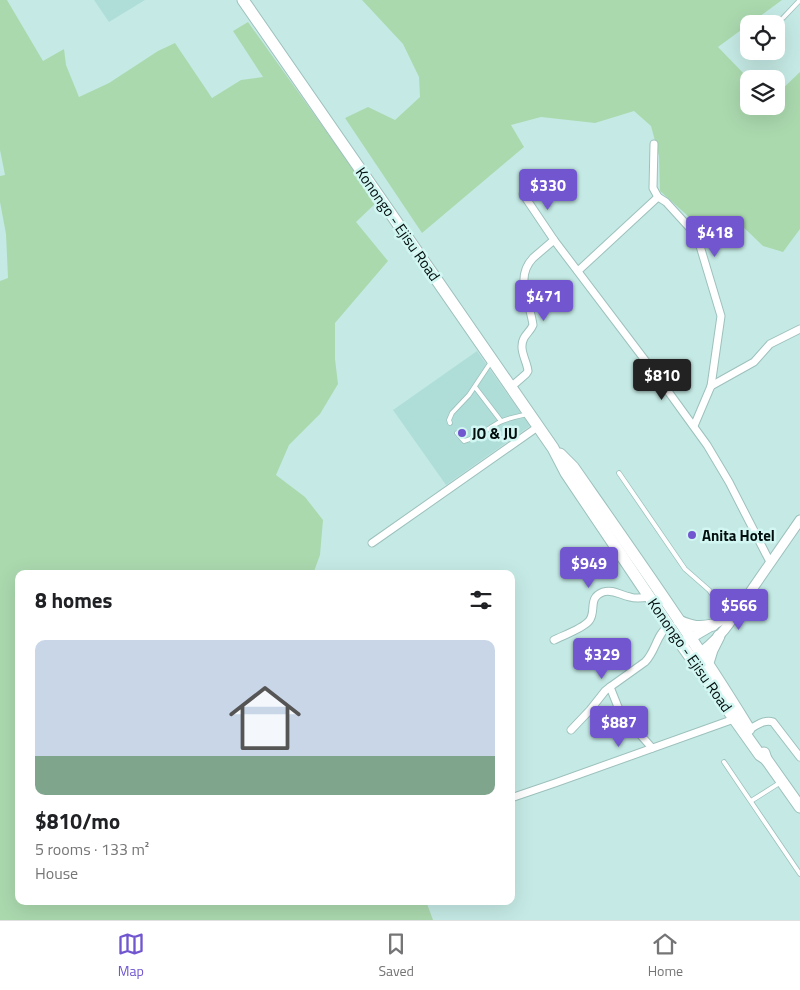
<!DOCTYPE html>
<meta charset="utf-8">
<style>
:root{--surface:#fff;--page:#f2f2f2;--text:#202124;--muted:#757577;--line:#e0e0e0;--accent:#7156d0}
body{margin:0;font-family:"Titillium Web",sans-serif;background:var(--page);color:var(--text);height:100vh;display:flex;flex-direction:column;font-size:19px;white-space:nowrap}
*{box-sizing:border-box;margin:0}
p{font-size:16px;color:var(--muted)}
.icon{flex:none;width:28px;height:28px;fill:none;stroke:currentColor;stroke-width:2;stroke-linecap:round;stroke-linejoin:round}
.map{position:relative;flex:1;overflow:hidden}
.sheet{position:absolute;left:15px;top:570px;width:500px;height:335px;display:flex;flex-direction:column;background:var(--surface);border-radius:10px;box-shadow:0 5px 20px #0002}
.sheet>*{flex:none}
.controls{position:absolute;left:740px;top:15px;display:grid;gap:10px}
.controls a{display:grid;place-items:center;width:45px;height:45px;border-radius:10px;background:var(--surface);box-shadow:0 5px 20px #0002;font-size:25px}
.price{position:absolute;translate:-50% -42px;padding:0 11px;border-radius:5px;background:var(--accent);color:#fff;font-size:16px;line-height:32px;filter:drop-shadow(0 1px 2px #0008)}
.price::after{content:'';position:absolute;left:50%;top:30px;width:15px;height:11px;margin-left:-8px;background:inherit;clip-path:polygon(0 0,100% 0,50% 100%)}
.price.active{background:#222;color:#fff}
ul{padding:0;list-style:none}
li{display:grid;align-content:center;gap:10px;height:265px;padding:0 20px}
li+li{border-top:1px solid var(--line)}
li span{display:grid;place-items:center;height:155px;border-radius:10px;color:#555}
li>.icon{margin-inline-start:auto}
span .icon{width:90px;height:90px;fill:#fffc;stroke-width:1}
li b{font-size:21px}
h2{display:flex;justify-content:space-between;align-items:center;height:60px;padding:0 20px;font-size:21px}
.dock{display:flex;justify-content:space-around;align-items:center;height:70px;border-top:1px solid var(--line);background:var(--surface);font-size:14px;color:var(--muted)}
.dock a{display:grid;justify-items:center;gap:2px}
.dock .active{color:var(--accent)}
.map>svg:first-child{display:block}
.built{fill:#afded9}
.green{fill:#abd9ae}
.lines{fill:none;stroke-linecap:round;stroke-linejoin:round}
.service-casing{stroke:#9dc1bd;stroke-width:5.5}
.minor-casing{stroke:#9dc1bd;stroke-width:9}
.tertiary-casing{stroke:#9dc1bd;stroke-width:11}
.trunk-casing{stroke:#9dc1bd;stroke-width:13}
.service{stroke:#fff;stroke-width:4}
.minor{stroke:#fff;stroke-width:7}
.tertiary{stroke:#fff;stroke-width:9}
.trunk{stroke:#fff;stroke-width:11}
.poi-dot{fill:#7156d0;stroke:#d2f7f3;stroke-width:2}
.labels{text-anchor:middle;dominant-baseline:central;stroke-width:5;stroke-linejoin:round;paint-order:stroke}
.street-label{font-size:15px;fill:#030f0e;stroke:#d2f7f3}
.poi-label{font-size:15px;font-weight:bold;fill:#030f0e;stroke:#d2f7f3;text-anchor:start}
</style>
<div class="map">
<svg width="800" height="920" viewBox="0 0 800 920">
<rect width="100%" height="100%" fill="#c5eae5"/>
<g class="built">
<polygon points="94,0 145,0 109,22"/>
<polygon points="477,351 530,426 446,485 393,410"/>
</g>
<g class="green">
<polygon points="0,0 7,0 43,61 64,49 66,65 79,97 109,83 158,51 175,43 212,98 241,80 263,77 233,31 248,22 377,202 356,222 388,261 335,323 335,359 338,384 320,414 289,445 276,475 305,497 323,520 320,555 313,574 19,574 19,901 426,901 433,920 0,920 0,281 8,278 6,234 0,202 0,176 5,175 0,150"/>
<polygon points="362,0 782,0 718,47 749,79 749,106 776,106 776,95 800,72 800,229 783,252 763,246 736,220 689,217 660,191 659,156 651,126 634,111 595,123 541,117 511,125 524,147 422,233 345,118 368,107 395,120 420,97 419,77 403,44"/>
</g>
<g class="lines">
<g class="service-casing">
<g id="service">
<polyline points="783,18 800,0"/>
<polyline points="475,387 501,421"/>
<polyline points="450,423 449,420 452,413 469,395 491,362"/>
<path d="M457 433 464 441C478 438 488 428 500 422 508 418 519 416 528 414"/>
<polyline points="619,473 685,569 709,590 728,615"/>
<polyline points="724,762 800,874"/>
<polyline points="751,801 781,782"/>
</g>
</g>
<g class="minor-casing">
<g id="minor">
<polyline points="654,144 653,188 658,197 666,202 697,236 721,316 711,386"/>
<polyline points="523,194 554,240 657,376 707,445 729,482 770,562"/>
<polyline points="578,271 658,197"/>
<path d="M511 387 526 374 528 371C527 361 518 349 524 338 527 333 531 330 533 325 530 302 514 278 533 258 540 252 547 246 554 240"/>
<polyline points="694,426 711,386 754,362 770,344 800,329"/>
<polyline points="372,543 539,426"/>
<path d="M554 640C564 635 582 629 589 621 597 612 587 598 603 592 613 589 620 595 630 597 636 599 643 598 649 597"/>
<path d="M750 729C757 725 765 719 773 722L800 757"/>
<polyline points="571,730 590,710 605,691 610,687"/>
<path d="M652 748 624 716 618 707 610 687 645 662C656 651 656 635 669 625"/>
<polyline points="511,798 555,783 734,719"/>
</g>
</g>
<g class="tertiary-casing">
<g id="tertiary">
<polyline points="686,641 737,611"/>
<path d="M696 656C713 643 727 630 737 611L800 520"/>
</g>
</g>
<g class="trunk-casing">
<g id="trunk">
<polyline points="243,0 553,448 566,473 681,644 760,755 766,759"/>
<path d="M560 454 573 467C633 553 694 639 749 729"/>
<path d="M679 621C692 627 699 628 713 625"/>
<polyline points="708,663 712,650 719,636"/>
<polyline points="764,753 766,759 800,807"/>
</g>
</g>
<use href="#service" class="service"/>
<use href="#minor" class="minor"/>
<use href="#tertiary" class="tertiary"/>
<use href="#trunk" class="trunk"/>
</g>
<g class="poi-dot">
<circle cx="462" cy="433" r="5"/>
<circle cx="692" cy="535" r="5"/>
</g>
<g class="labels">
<g class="street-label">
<text transform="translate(398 224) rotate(55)">Konongo - Ejisu Road</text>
<text transform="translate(690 655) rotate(55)">Konongo - Ejisu Road</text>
</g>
<g class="poi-label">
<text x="472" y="433">JO &amp; JU</text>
<text x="702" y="535">Anita Hotel</text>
</g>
</g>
</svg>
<div class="controls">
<a><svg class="icon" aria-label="locate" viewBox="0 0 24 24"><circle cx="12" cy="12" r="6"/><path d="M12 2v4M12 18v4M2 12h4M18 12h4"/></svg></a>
<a><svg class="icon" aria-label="layers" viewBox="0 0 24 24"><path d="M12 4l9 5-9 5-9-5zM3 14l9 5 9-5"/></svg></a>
</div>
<b class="price" style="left:548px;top:211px">$330</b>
<b class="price" style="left:715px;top:258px">$418</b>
<b class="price" style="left:544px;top:322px">$471</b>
<b class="price active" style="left:662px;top:401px">$810</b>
<b class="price" style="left:589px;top:589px">$949</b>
<b class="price" style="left:739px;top:631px">$566</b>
<b class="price" style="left:602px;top:680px">$329</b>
<b class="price" style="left:619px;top:748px">$887</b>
<section class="sheet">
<h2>8 homes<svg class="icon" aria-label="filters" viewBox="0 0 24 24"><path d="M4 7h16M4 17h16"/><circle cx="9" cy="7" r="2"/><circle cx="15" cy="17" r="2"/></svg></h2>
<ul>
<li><span style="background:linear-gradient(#c9d6e8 75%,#7fa58c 0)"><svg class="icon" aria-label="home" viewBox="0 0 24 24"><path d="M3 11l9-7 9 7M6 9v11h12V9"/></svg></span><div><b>$810/mo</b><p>5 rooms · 133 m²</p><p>House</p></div></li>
</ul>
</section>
</div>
<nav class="dock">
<a class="active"><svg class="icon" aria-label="map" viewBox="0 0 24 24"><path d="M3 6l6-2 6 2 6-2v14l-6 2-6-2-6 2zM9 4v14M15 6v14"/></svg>Map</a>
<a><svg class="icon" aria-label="saved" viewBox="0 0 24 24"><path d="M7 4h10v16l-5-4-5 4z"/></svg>Saved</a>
<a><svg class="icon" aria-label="home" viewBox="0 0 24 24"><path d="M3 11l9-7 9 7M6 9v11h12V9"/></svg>Home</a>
</nav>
